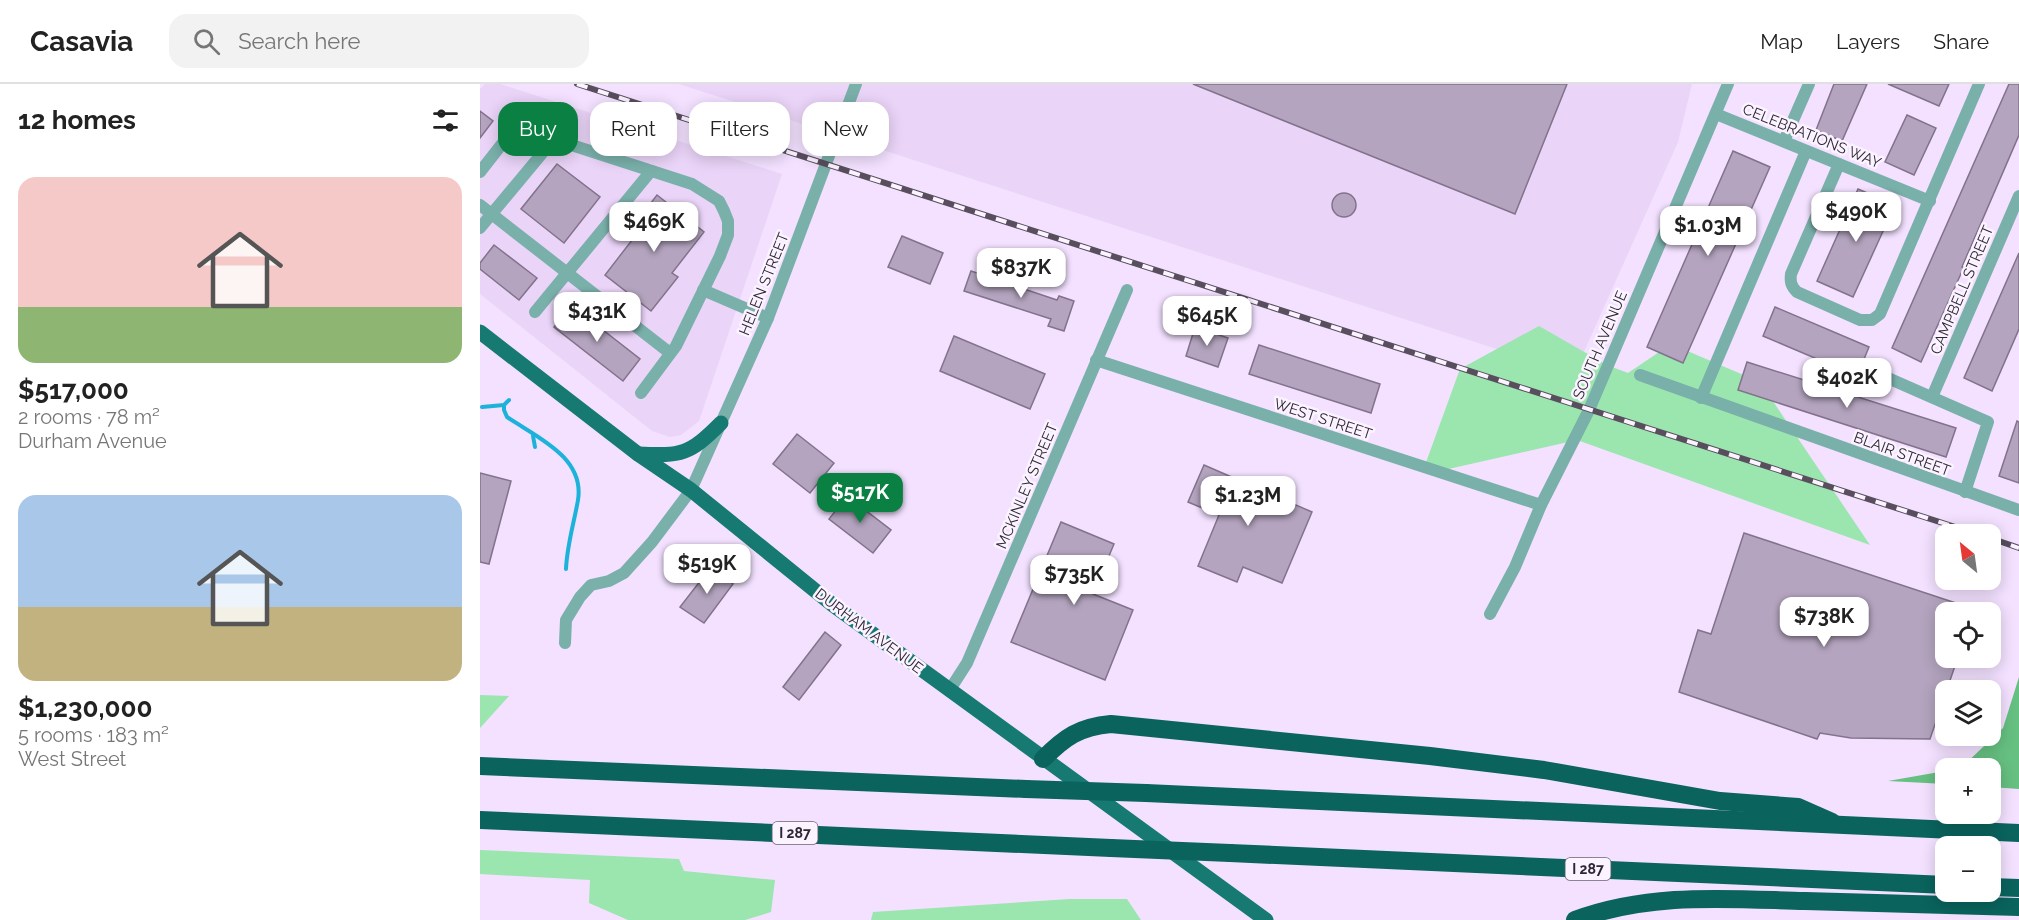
<!DOCTYPE html>
<meta charset="utf-8">
<style>
:root{--surface:#fff;--page:#f2f2f2;--text:#222;--muted:#767676;--line:#e0e0e0;--accent:#0b8043}
body{margin:0;font-family:Raleway,sans-serif;background:var(--page);color:var(--text);height:100vh;display:flex;flex-direction:column;font-size:22px;white-space:nowrap}
*{box-sizing:border-box;margin:0}
p{font-size:20px;color:var(--muted)}
.icon{flex:none;width:33px;height:33px;fill:none;stroke:currentColor;stroke-width:2;stroke-linecap:round;stroke-linejoin:round}
.map{position:relative;flex:1;overflow:hidden}
.details{display:flex;flex-direction:column;background:var(--surface);width:480px}
.details>*{flex:none}
.top-card{position:absolute;left:18px;top:18px;width:570px;height:54px;display:flex;gap:12px}
.needle{width:39px;rotate:331deg}
.tools{position:absolute;left:1455px;top:440px;display:grid;gap:12px}
.tools a{display:grid;place-items:center;width:66px;height:66px;border-radius:12px;background:var(--surface);box-shadow:0 3px 15px #0003;font-size:30px}
.price{position:absolute;translate:-50% -51px;padding:0 14px;border-radius:12px;background:#fff;color:#222;font-size:20px;line-height:39px;filter:drop-shadow(0 2px 3px #0008)}
.price::after{content:'';position:absolute;left:50%;top:36px;width:18px;height:14px;margin-left:-9px;background:inherit;clip-path:polygon(0 0,100% 0,50% 100%)}
.price.active{background:var(--accent);color:#fff}
ul{padding:0;list-style:none}
li{display:grid;align-content:center;gap:12px;height:318px;padding:0 18px}
li span{display:grid;place-items:center;height:186px;border-radius:18px;color:#555}
li>.icon{margin-inline-start:auto}
span .icon{width:108px;height:108px;fill:#fffc;stroke-width:1}
li b{font-size:26px}
h2{display:flex;justify-content:space-between;align-items:center;height:72px;padding:0 18px;font-size:26px}
.pill{padding:0 21px;border-radius:18px;background:var(--surface);box-shadow:0 3px 15px #0003;font-size:21px;line-height:54px}
.pill.active{background:var(--accent);color:#fff}
header{display:flex;align-items:center;gap:36px;box-sizing:border-box;height:84px;padding:0 30px;background:var(--surface);border-bottom:2px solid var(--line)}
header strong{font-size:28px}
nav{display:flex;gap:33px;margin-inline-start:auto;font-size:21px}
.search{width:420px;height:54px;background:var(--page);display:flex;align-items:center;gap:15px;box-sizing:border-box;padding:0 21px;border-radius:18px;color:var(--muted);font-size:22px}
main{display:flex;flex:1;min-height:0}
.map>svg:first-child{display:block}
.built{fill:#ead4f8}
.green{fill:#9be5ae}
.forest{fill:#66c081}
.lines{fill:none;stroke-linecap:round;stroke-linejoin:round}
.stream{stroke:#1cb2da;stroke-width:4}
.building{fill:#b4a4bf;stroke:#82728c;stroke-width:1.5}
.minor{stroke:#7ab0aa;stroke-width:12}
.major{stroke:#167a73;stroke-width:15}
.highway{stroke:#0a635d;stroke-width:18}
.rail-casing{stroke:#584e5d;stroke-width:6}
.rail{stroke:#fbf3ff;stroke-width:4;stroke-dasharray:11;stroke-linecap:butt}
.highway-bridge{stroke:#0a635d;stroke-width:18}
.labels{text-anchor:middle;dominant-baseline:central;stroke-width:5;stroke-linejoin:round;paint-order:stroke}
.shield{fill:#fbf3ff;stroke:#6c6570;stroke-width:1.5}
.shield-label{font-size:14px;font-weight:bold;fill:#2f2833}
.street-label{font-size:15px;fill:#2f2833;stroke:#fbf3ff}
</style>
<header>
<strong>Casavia</strong>
<div class="search"><svg class="icon" aria-label="search" viewBox="0 0 24 24"><circle cx="10" cy="10" r="6"/><path d="M15 15l6 6"/></svg>Search here</div>
<nav><a>Map</a><a>Layers</a><a>Share</a></nav>
</header>
<main>
<section class="details">
<h2>12 homes<svg class="icon" aria-label="filters" viewBox="0 0 24 24"><path d="M4 7h16M4 17h16"/><circle cx="9" cy="7" r="2"/><circle cx="15" cy="17" r="2"/></svg></h2>
<ul>
<li><span style="background:linear-gradient(#f6c9c9 70%,#8fb573 0)"><svg class="icon" aria-label="home" viewBox="0 0 24 24"><path d="M3 11l9-7 9 7M6 9v11h12V9"/></svg></span><div><b>$517,000</b><p>2 rooms · 78 m²</p><p>Durham Avenue</p></div></li>
<li><span style="background:linear-gradient(#a9c7e8 60%,#c2b280 0)"><svg class="icon" aria-label="home" viewBox="0 0 24 24"><path d="M3 11l9-7 9 7M6 9v11h12V9"/></svg></span><div><b>$1,230,000</b><p>5 rooms · 183 m²</p><p>West Street</p></div></li>
</ul>
</section>
<div class="map">
<svg width="1539" height="836" viewBox="0 0 1539 836">
<rect width="100%" height="100%" fill="#f3e1ff"/>
<g class="built">
<polygon points="5,0 20,0 302,90 219,337 201,351 190,353 172,347 0,210 0,5"/>
<polygon points="199,0 1212,0 1198,58 1094,290"/>
</g>
<g class="green">
<polygon points="1059,242 1127,281 1148,289 1191,260 1280,298 1390,461 1097,356 964,386 945,381 980,285"/>
<polygon points="0,611 29,612 0,644"/>
<polygon points="0,766 199,775 204,787 295,796 291,828 265,836 148,836 109,819 110,796 0,790"/>
<polygon points="590,815 647,815 661,836 391,836 393,828"/>
</g>
<g class="forest">
<polygon points="1539,593 1539,705 1511,703 1510,684 1481,684 1523,644"/>
<polygon points="1465,687 1465,700 1408,697"/>
</g>
<g class="lines">
<g class="stream">
<path d="M24 321V326L27 333C56 353 105 373 98 416 94 439 87 461 86 485"/>
<polyline points="2,323 24,321 29,316"/>
<polyline points="53,352 55,363"/>
</g>
</g>
<g class="building">
<polygon points="713,0 1087,0 1035,130"/>
<polygon points="1354,0 1387,0 1362,57 1336,46"/>
<polygon points="1408,0 1469,0 1459,22"/>
<polygon points="1529,0 1539,0 1539,51 1482,183 1484,183 1441,278 1412,264"/>
<polygon points="0,27 13,37 0,54"/>
<polygon points="1427,31 1456,44 1434,91 1405,78"/>
<polygon points="1253,67 1290,83 1203,279 1167,263"/>
<polygon points="77,80 120,113 84,159 41,125"/>
<polygon points="1378,105 1415,121 1373,213 1337,197"/>
<circle cx="864" cy="121" r="12"/>
<polygon points="177,111 224,148 192,189 198,193 171,227 125,191 156,151 150,146"/>
<polygon points="422,152 463,169 450,200 408,183"/>
<polygon points="14,161 57,194 39,216 0,185 0,179"/>
<polygon points="1539,169 1539,245 1512,307 1484,294"/>
<polygon points="491,187 577,216 579,212 594,217 584,247 568,242 571,235 484,207"/>
<polygon points="91,221 160,275 143,297 74,243"/>
<polygon points="1295,223 1389,263 1377,292 1283,252"/>
<polygon points="715,243 748,254 738,283 706,272"/>
<polygon points="474,252 565,290 550,325 460,287"/>
<polygon points="779,261 900,300 891,329 769,290"/>
<polygon points="1267,278 1476,344 1466,373 1258,306"/>
<polygon points="1537,337 1539,338 1539,399 1519,392"/>
<polygon points="317,350 354,379 330,409 293,380"/>
<polygon points="724,381 832,428 802,499 763,483 757,498 718,482 739,431 708,418"/>
<polygon points="0,389 31,397 9,480 0,478"/>
<polygon points="367,412 411,446 393,469 349,435"/>
<polygon points="581,438 634,460 613,510 653,526 625,596 531,558"/>
<polygon points="1264,449 1497,526 1496,528 1466,528 1466,573 1478,573 1450,655 1371,654 1340,649 1337,655 1199,608 1218,546 1231,550"/>
<polygon points="231,483 253,500 224,539 200,523"/>
<polygon points="345,548 361,561 319,616 303,603"/>
</g>
<g class="lines">
<g class="minor">
<polyline points="1236,30 1450,117"/>
<polyline points="1304,57 1329,0"/>
<path d="M1359 80 1311 190C1310 198 1311 202 1317 208L1380 236H1392L1400 230 1499 0"/>
<polyline points="0,88 29,51 39,44 212,100 239,117 244,127 248,137 248,151 240,172 196,262 161,309"/>
<polyline points="0,121 190,269"/>
<polyline points="0,144 74,55"/>
<polyline points="223,206 288,234"/>
<polyline points="55,228 171,87"/>
<polyline points="616,276 1061,421"/>
<polyline points="1160,291 1539,426"/>
<polyline points="1401,291 1508,338 1485,408"/>
<polyline points="1452,313 1539,112"/>
<polyline points="1221,314 1326,67"/>
<polyline points="1010,530 1035,483 1061,421 1109,326 1248,0"/>
<polyline points="85,559 86,536 100,513 111,501 129,497 144,489 172,458 211,406 288,234 376,0"/>
<polyline points="469,607 487,579 647,206"/>
</g>
<g class="major">
<polyline points="0,248 158,370 211,406 353,521 786,836"/>
<path d="M158 370C202 372 209 371 241 339"/>
</g>
<g class="highway">
<path d="M563 675C585 653 599 643 631 640L950 672 1064 686 1240 717 1318 723 1352 738"/>
<polyline points="0,682 546,705"/>
<polyline points="666,709 1539,749"/>
<polyline points="0,736 631,764"/>
<polyline points="750,769 1466,801"/>
<polyline points="1510,803 1539,804"/>
<path d="M1095 836C1171 808 1246 815 1325 817 1396 819 1468 821 1539 823"/>
</g>
<g class="rail-casing">
<g id="rail">
<polyline points="97,0 1497,450"/>
<polyline points="1510,454 1539,464"/>
</g>
</g>
<use href="#rail" class="rail"/>
<g class="highway-bridge">
<polyline points="546,705 666,709"/>
<polyline points="631,764 750,769"/>
</g>
</g>
<g class="labels">
<g class="shield">
<rect x="292.5" y="738" width="45" height="22" rx="4.5"/>
<rect x="1085.5" y="774" width="45" height="22" rx="4.5"/>
</g>
<g class="shield-label">
<text x="315" y="749">I 287</text>
<text x="1108" y="785">I 287</text>
</g>
<g class="street-label">
<text transform="translate(1332 52) rotate(22)">CELEBRATIONS WAY</text>
<text transform="translate(284 200) rotate(-68)">HELEN STREET</text>
<text transform="translate(1482 206) rotate(-67)">CAMPBELL STREET</text>
<text transform="translate(1120 261) rotate(-67)">SOUTH AVENUE</text>
<text transform="translate(843 335) rotate(18)">WEST STREET</text>
<text transform="translate(1422 370) rotate(20)">BLAIR STREET</text>
<text transform="translate(547 402) rotate(-67)">MCKINLEY STREET</text>
<text transform="translate(389 547) rotate(37)">DURHAM AVENUE</text>
</g>
</g>
</svg>
<div class="tools">
<a><svg class="needle" viewBox="-14 -14 28 28"><path d="M0-13l5 13h-10z" fill="#e53935"/><path d="M0 13l5-13h-10z" fill="#767676"/></svg></a>
<a><svg class="icon" aria-label="locate" viewBox="0 0 24 24"><circle cx="12" cy="12" r="6"/><path d="M12 2v4M12 18v4M2 12h4M18 12h4"/></svg></a>
<a><svg class="icon" aria-label="layers" viewBox="0 0 24 24"><path d="M12 4l9 5-9 5-9-5zM3 14l9 5 9-5"/></svg></a>
<a>+</a>
<a>−</a>
</div>
<b class="price" style="left:1376px;top:159px">$490K</b>
<b class="price" style="left:174px;top:169px">$469K</b>
<b class="price" style="left:1228px;top:173px">$1.03M</b>
<b class="price" style="left:541px;top:215px">$837K</b>
<b class="price" style="left:117px;top:259px">$431K</b>
<b class="price" style="left:727px;top:263px">$645K</b>
<b class="price" style="left:1367px;top:325px">$402K</b>
<b class="price active" style="left:380px;top:440px">$517K</b>
<b class="price" style="left:768px;top:443px">$1.23M</b>
<b class="price" style="left:227px;top:511px">$519K</b>
<b class="price" style="left:594px;top:522px">$735K</b>
<b class="price" style="left:1344px;top:564px">$738K</b>
<div class="top-card">
<a class="pill active">Buy</a>
<a class="pill">Rent</a>
<a class="pill">Filters</a>
<a class="pill">New</a>
</div>
</div>
</main>
